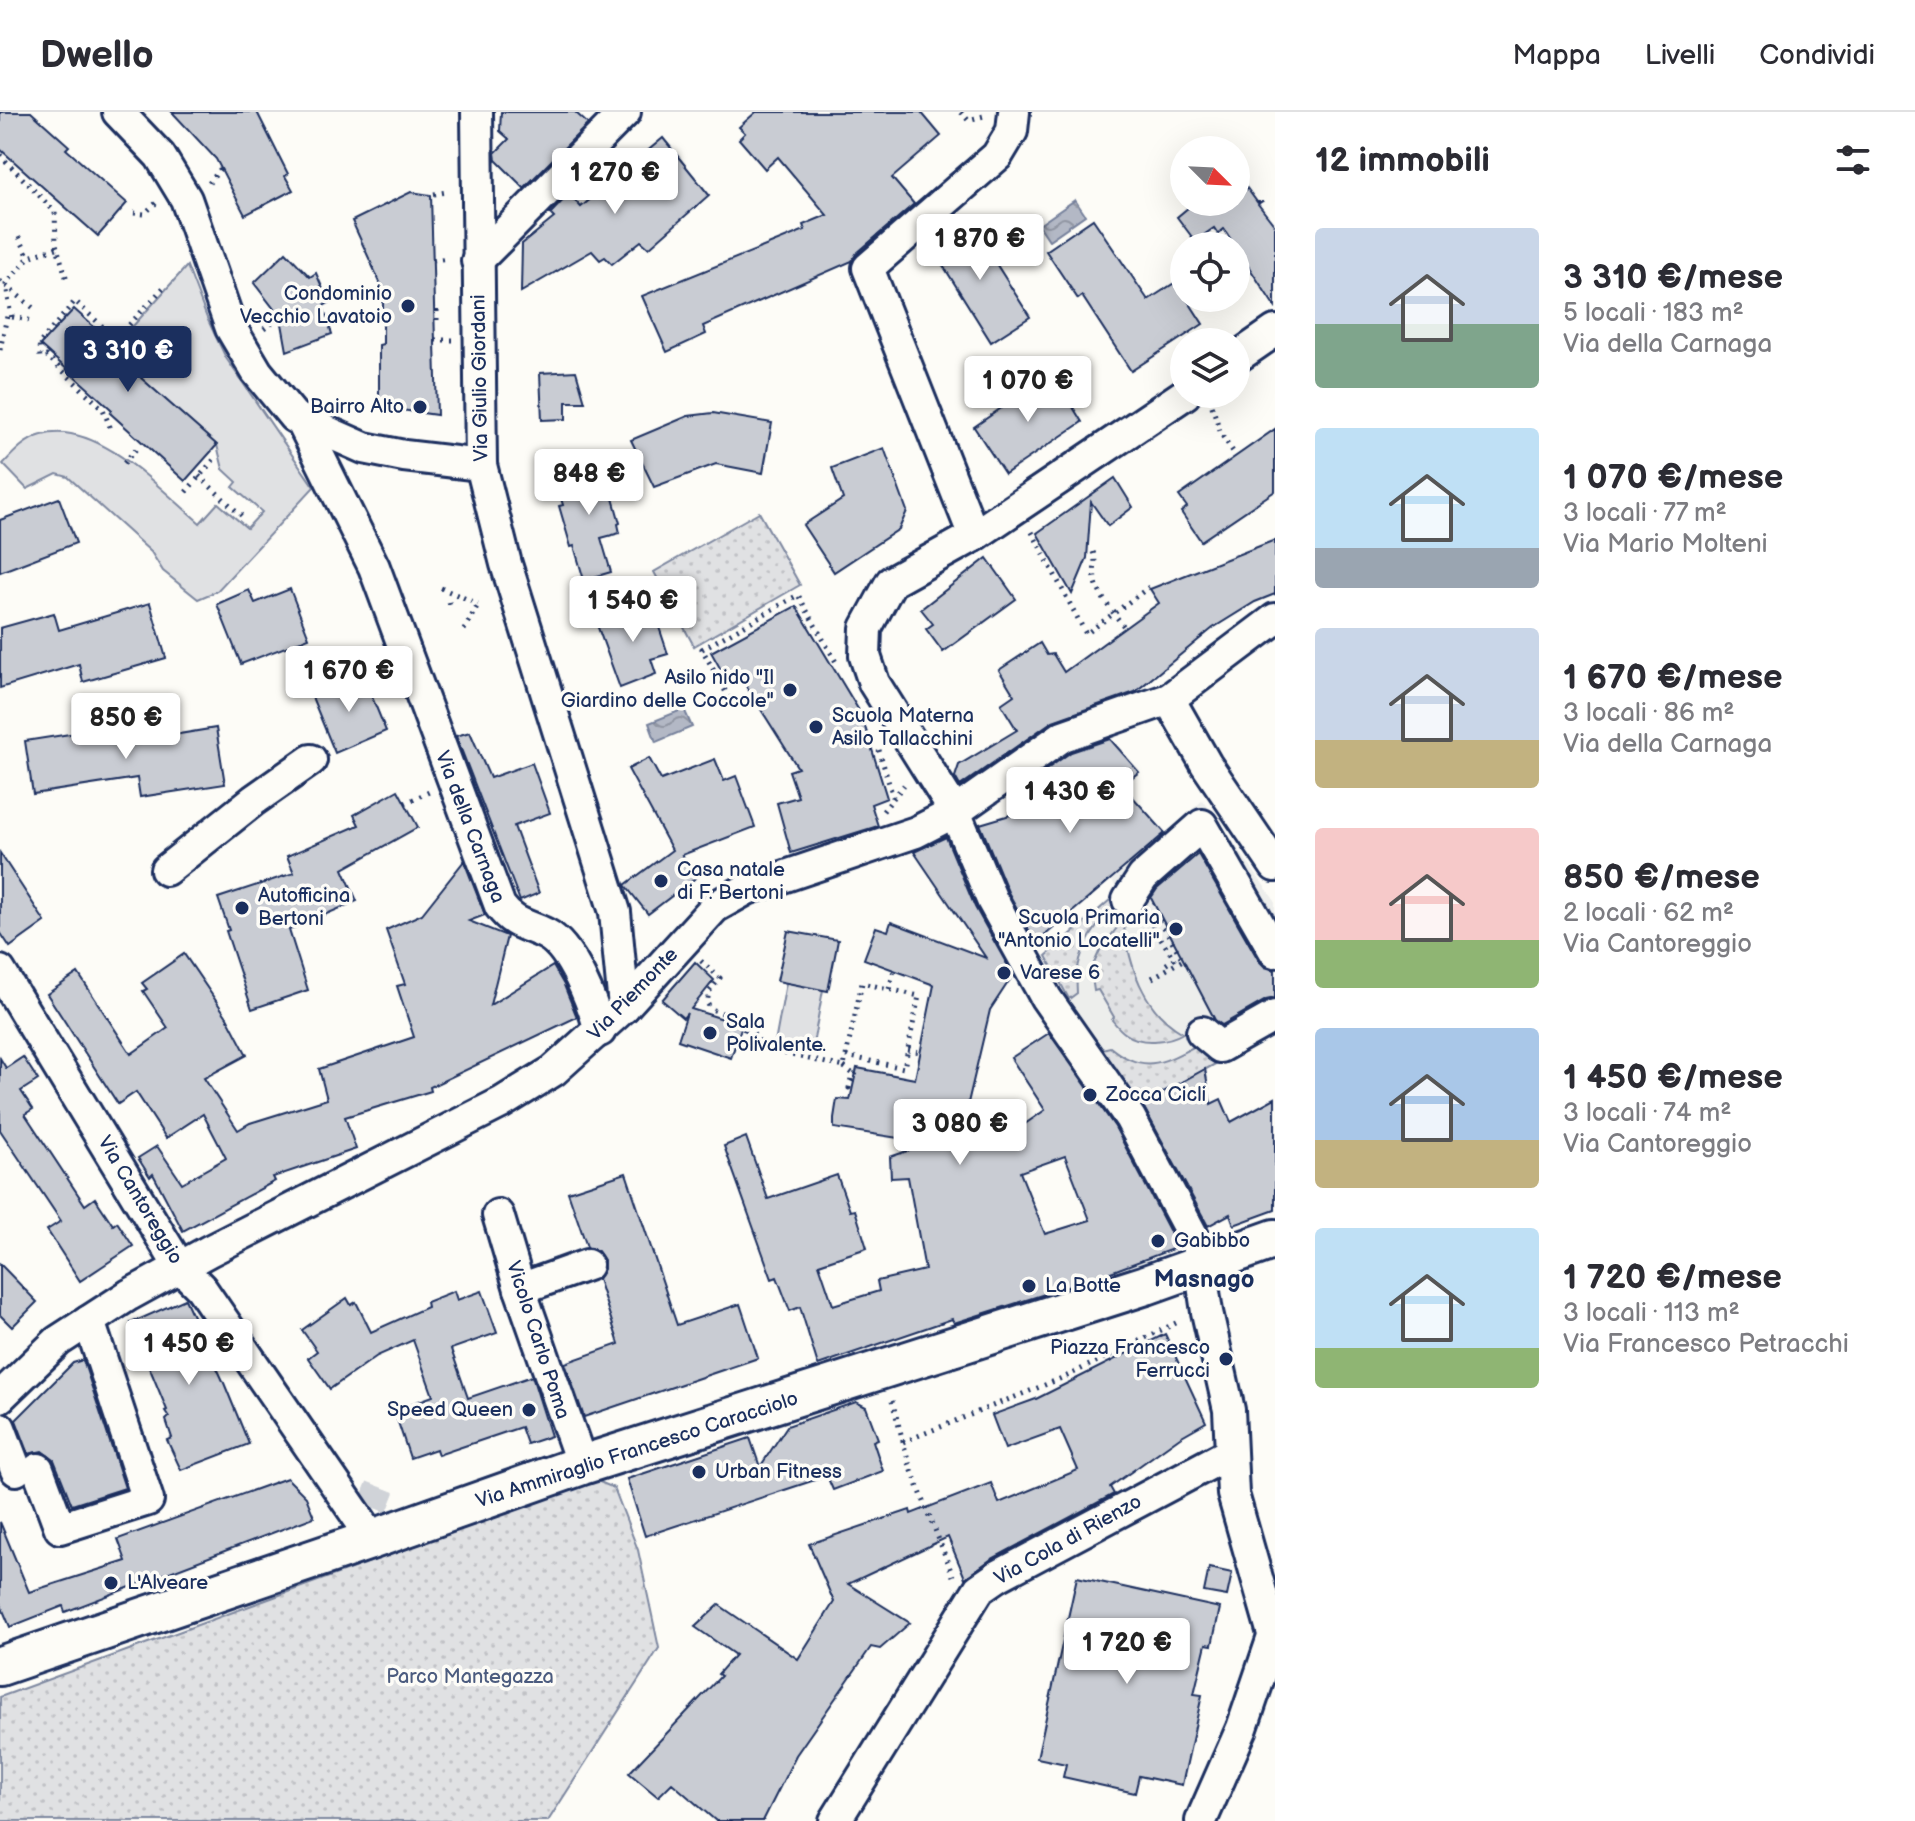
<!DOCTYPE html>
<html lang="it">
<meta charset="utf-8">
<style>
:root{--surface:#fff;--page:#f7f7f7;--text:#2b2b33;--muted:#7c7c81;--line:#e1e1e2;--accent:#1b2f5e}
body{margin:0;font-family:"Balsamiq Sans",sans-serif;background:var(--page);color:var(--text);height:100vh;display:flex;flex-direction:column;font-size:30px;white-space:nowrap}
*{box-sizing:border-box;margin:0}
p{font-size:26px;color:var(--muted)}
.icon{flex:none;width:44px;height:44px;fill:none;stroke:currentColor;stroke-width:2;stroke-linecap:round;stroke-linejoin:round}
.map{position:relative;flex:1;overflow:hidden}
.sheet{display:flex;flex-direction:column;background:var(--surface);width:640px}
.sheet>*{flex:none}
.needle{width:52px;rotate:114deg}
.buttons{position:absolute;left:1170px;top:24px;display:grid;gap:16px}
.buttons a{display:grid;place-items:center;width:80px;height:80px;border-radius:50%;background:var(--surface);box-shadow:0 8px 32px #0002;font-size:40px}
.price{position:absolute;translate:-50% -68px;padding:0 18px;border-radius:8px;background:#fff;color:#222;font-size:26px;line-height:52px;filter:drop-shadow(0 2px 4px #0008)}
.price::after{content:'';position:absolute;left:50%;top:48px;width:24px;height:18px;margin-left:-12px;background:inherit;clip-path:polygon(0 0,100% 0,50% 100%)}
.price.active{background:var(--accent);color:#fff}
ul{padding:0;list-style:none}
li{display:flex;align-items:center;gap:24px;height:200px;padding:0 40px}
li span{display:grid;place-items:center;flex:none;width:224px;height:160px;border-radius:8px;color:#555}
li>.icon{margin-inline-start:auto}
span .icon{width:96px;height:96px;fill:#fffc;stroke-width:1}
li b{font-size:34px}
h2{display:flex;justify-content:space-between;align-items:center;height:96px;padding:0 40px;font-size:34px}
header{display:flex;align-items:center;gap:48px;box-sizing:border-box;height:112px;padding:0 40px;background:var(--surface);border-bottom:2px solid var(--line)}
header strong{font-size:38px}
nav{display:flex;gap:44px;margin-inline-start:auto;font-size:28px}
main{display:flex;flex:1;min-height:0}
.map>svg:first-child{display:block}
.built{fill:#edeeec}
.green{fill:#e0e1e3;stroke:#7e88a0;stroke-width:2}
.park{fill:url(#park-dots);stroke:#7e88a0;stroke-width:2}
.water{fill:url(#water-waves);stroke:#76819c;stroke-width:2}
.building{fill:#c9ccd3;stroke:#1b2f5e;stroke-width:2;fill-rule:evenodd}
.lines{fill:none;stroke-linecap:round;stroke-linejoin:round}
.minor-tunnel{stroke:#d0d3d8;stroke-width:30;stroke-dasharray:30 15;stroke-linecap:butt}
.minor-casing{stroke:#1b2f5e;stroke-width:36}
.major-casing{stroke:#1b2f5e;stroke-width:44}
.path{stroke:#1b2f5e;stroke-width:5;stroke-dasharray:2 6;stroke-linecap:butt}
.minor{stroke:#fdfcf7;stroke-width:30}
.major{stroke:#fdfcf7;stroke-width:38}
.poi-dot{fill:#1b2f5e;stroke:#fdfcf7;stroke-width:3}
.labels{text-anchor:middle;dominant-baseline:central;stroke-width:7;stroke-linejoin:round;paint-order:stroke}
.poi-label{font-size:20px;fill:#1b2f5e;stroke:#fdfcf7;text-anchor:start}
.street-label{font-size:20px;fill:#1b2f5e;stroke:#fdfcf7}
.park-label{font-size:20px;fill:#4c5c7f;stroke:#fdfcf7}
.quarter-label{font-size:24px;font-weight:bold;fill:#1b2f5e;stroke:#fdfcf7}
</style>
<header>
<strong>Dwello</strong>
<nav><a>Mappa</a><a>Livelli</a><a>Condividi</a></nav>
</header>
<main>
<div class="map">
<svg width="1275" height="1709" viewBox="0 0 1275 1709">
<defs>
<pattern id="park-dots" width="8" height="8" patternUnits="userSpaceOnUse" patternTransform="scale(2)"><rect width="8" height="8" fill="#e0e1e3"/><path d="M2 2h.1M6 6h.1" fill="none" stroke="#c0c1c5" stroke-width="1.8" stroke-linecap="round"/></pattern>
<pattern id="water-waves" width="16" height="10" patternUnits="userSpaceOnUse" patternTransform="scale(2)"><rect width="16" height="10" fill="#b3b8c5"/><path d="M0 5q4-4 8 0t8 0" fill="none" stroke="#9196a3"/></pattern>
</defs>
<rect width="100%" height="100%" fill="#fdfcf7"/>
<filter id="ink" filterUnits="userSpaceOnUse"><feTurbulence type="fractalNoise" baseFrequency=".0125" numOctaves="2"/><feDisplacementMap in="SourceGraphic" scale="16" xChannelSelector="R" yChannelSelector="G"/><feConvolveMatrix kernelMatrix="1 2 1 2 8 2 1 2 1" color-interpolation-filters="sRGB"/></filter>
<g filter="url(#ink)">
<polygon class="built" points="1203,688 1275,789 1275,919 1138,994 1069,887 1046,844 1118,780 1112,768"/>
<g class="green">
<path d="M187 154 207 206 226 246 314 375 217 479 198 487 163 459 151 440 68 365 57 362 27 377 3 352C14 340 26 327 42 323 97 307 162 379 200 411L218 391 247 416 262 400 233 375 237 370 223 357 217 333 141 266 145 262 115 234Z"/>
<polygon points="794,827 831,834 812,938 775,931"/>
</g>
<g class="park">
<polygon points="759,400 800,473 694,534 654,460"/>
<path d="M1119 780C1117 796 1105 804 1096 816 1081 837 1075 856 1077 881L1069 887 1046 844Z"/>
<path d="M1123 808C1129 852 1142 898 1183 921 1168 930 1141 933 1126 922 1121 919 1116 913 1112 908L1114 905 1098 878 1094 879 1091 858 1100 838Z"/>
<path d="M1207 928 1219 950 1138 994 1102 937 1110 935C1148 966 1168 947 1207 928Z"/>
<polygon points="595,1368 614,1376 638,1438 659,1536 548,1709 0,1709 0,1585"/>
</g>
<g class="water">
<polygon points="1075,88 1085,103 1049,128 1039,113"/>
<polygon points="684,597 692,615 656,630 649,611"/>
</g>
<g class="building">
<polygon points="0,0 31,0 69,34 66,37 127,91 98,124 0,37"/>
<polygon points="172,0 257,0 288,62 285,64 293,78 245,103 216,47"/>
<polygon points="501,0 575,0 588,12 524,76 496,48 495,41 509,27 500,19"/>
<polygon points="756,0 921,0 941,24 892,66 914,92 856,142 852,149 703,214 706,222 667,240 642,184 805,118 803,113 827,103 778,45 765,57 739,27 745,21 739,15"/>
<polygon points="663,26 709,83 649,136 641,129 612,152 605,145 600,148 592,139 521,180 522,132 554,106 550,102 569,82 581,95"/>
<polygon points="1236,61 1257,90 1261,90 1258,92 1275,114 1275,195 1224,117 1218,122 1214,116 1195,129 1177,105 1195,90 1236,90"/>
<polygon points="411,80 431,83 437,303 379,295 379,233 383,232 383,177 352,109"/>
<polygon points="1093,107 1148,188 1176,170 1203,212 1131,259 1082,184 1078,187 1046,139"/>
<polygon points="969,109 1030,205 991,230 931,134"/>
<polygon points="286,140 310,165 316,161 329,191 323,194 332,222 287,239 281,206 254,171"/>
<polygon points="74,197 146,262 141,266 217,333 185,369 110,301 112,298 40,233"/>
<polygon points="576,259 585,290 566,290 566,307 542,308 540,261"/>
<polygon points="1052,261 1082,310 1005,362 974,315"/>
<polygon points="713,301 772,311 763,361 716,352 654,375 631,328 688,304"/>
<polygon points="1275,317 1275,379 1201,429 1181,400 1187,395 1179,384"/>
<polygon points="884,336 907,399 899,417 834,460 803,413 843,387 832,356"/>
<polygon points="602,347 620,411 618,412 620,421 601,426 611,460 584,468 574,434 571,435 559,394 563,393 557,374 573,369 570,358"/>
<polygon points="1115,366 1133,395 1108,414 1091,390 1087,446 1072,482 1037,421"/>
<polygon points="59,386 76,431 0,460 0,408"/>
<polygon points="1275,428 1275,482 1255,490 1213,516 1135,580 1053,609 960,674 955,665 959,653 1017,618 1001,592 1014,583 999,558 1040,531 1047,543 1053,542 1064,560 1159,491 1150,477"/>
<polygon points="987,446 1016,487 943,540 926,517 933,512 921,497"/>
<polygon points="290,477 309,526 241,552 217,492 249,478 255,491"/>
<polygon points="150,491 166,546 83,570 79,552 0,576 0,516 54,501 59,518"/>
<polygon points="651,491 668,542 651,547 656,562 620,576 596,510"/>
<polygon points="796,494 861,602 887,686 871,692 878,714 791,741 777,691 798,685 789,659 798,656 741,566 729,572 711,540"/>
<polygon points="363,563 386,619 335,641 312,585"/>
<polygon points="121,614 124,631 216,616 225,672 140,685 137,666 33,682 25,629"/>
<polygon points="470,620 490,666 532,651 550,701 514,714 539,781 520,789 456,624"/>
<polygon points="1110,627 1139,660 1122,673 1165,721 1036,831 1008,780 980,712 1054,690 1009,684 1071,640"/>
<polygon points="649,646 661,668 715,647 724,669 736,664 755,715 682,743 698,764 648,802 625,773 672,738 628,657"/>
<polygon points="398,678 418,715 343,757 357,789 289,818 308,878 252,897 226,819 229,818 218,786 294,761 287,744 359,713 354,703"/>
<path d="M946 725 975 795 1013 863 990 898 959 1029 1009 1023 1045 998 1011 946 1049 921 1115 1015 1178 1135 1089 1168 954 1211 952 1207 818 1253 800 1195 790 1199 777 1165 772 1167 724 1034 746 1025 768 1087 837 1063 850 1099 855 1098 867 1136 819 1152 833 1193 879 1179 877 1169 925 1158 908 1065 891 1066 890 1045 930 1031 834 1016V1006L837 987 850 988 857 956 915 967 934 873 864 847 876 815 888 819 891 810 986 846 914 740ZM1065 1044 1090 1108 1045 1122 1020 1060Z"/>
<polygon points="0,741 45,810 10,835 0,820"/>
<polygon points="1198,742 1259,849 1265,855 1275,858 1275,886 1266,888 1222,913 1215,908 1151,786 1157,777"/>
<polygon points="464,749 485,803 469,809 507,824 490,893 553,854 564,873 577,905 430,975 431,979 345,1005 356,1037 273,1065 275,1069 183,1119 153,1062 150,1065 138,1046 157,1034 182,1071 226,1046 203,1002 166,1026 136,980 118,992 47,882 78,861 131,942 168,916 143,879 147,877 142,871 184,842 227,905 247,943 204,966 238,1018 250,1011 327,987 319,957 414,925 397,874 405,872 386,818 422,802"/>
<polygon points="788,819 838,828 828,879 777,869"/>
<polygon points="695,850 714,868 691,897 742,913 731,946 678,928 687,901 683,906 662,888"/>
<polygon points="23,945 38,968 21,979 33,997 25,1002 85,1093 95,1086 113,1113 117,1110 133,1134 80,1169 47,1118 61,1109 0,1018 0,946 6,956"/>
<polygon points="1205,957 1211,992 1221,987 1231,1010 1275,986 1275,1098 1234,1113 1230,1102 1208,1114 1142,992"/>
<polygon points="626,1061 677,1213 740,1192 758,1246 584,1305 565,1251 619,1232 598,1167 604,1157 604,1148 598,1139 587,1135 568,1080"/>
<polygon points="0,1152 37,1190 12,1215 0,1203"/>
<polygon points="454,1179 457,1188 482,1179 497,1221 451,1237 468,1286 532,1264 551,1324 527,1332 521,1315 438,1343 436,1337 410,1346 394,1298 433,1284 413,1228 377,1244 330,1277 308,1246 317,1239 302,1218 347,1186 351,1193 356,1190 371,1220 427,1195 426,1190"/>
<polygon points="185,1187 224,1271 249,1332 181,1358 167,1328 172,1326 166,1308 169,1305 165,1299 167,1298 131,1211"/>
<polygon points="1165,1222 1206,1310 1180,1325 1110,1375 1114,1382 990,1448 965,1466 948,1425 848,1472 910,1511 880,1537 871,1535 796,1643 763,1709 716,1709 672,1671 658,1685 629,1661 721,1564 718,1562 735,1543 695,1515 719,1493 798,1547 834,1490 809,1432 910,1398 911,1402 991,1371 999,1391 1078,1358 1060,1317 1005,1337 992,1303 1036,1287"/>
<polygon points="83,1248 125,1376 72,1393 54,1348 42,1339 29,1342 16,1308 73,1251"/>
<polygon points="856,1290 866,1295 878,1327 873,1329 883,1359 833,1378 827,1364 645,1424 627,1367 750,1326 760,1355 787,1314"/>
<polygon points="287,1366 306,1385 314,1405 65,1500 63,1494 10,1515 0,1491 0,1410 29,1480 126,1449 118,1427"/>
<polygon points="1209,1456 1232,1461 1227,1484 1204,1480"/>
<polygon points="1077,1465 1220,1496 1212,1533 1206,1532 1194,1582 1202,1583 1182,1673 1139,1664 1135,1681 1063,1665 1066,1652 1037,1646"/>
</g>
<g class="lines">
<polyline class="minor-tunnel" points="373,1395 381,1375"/>
<g class="minor-casing">
<g id="minor">
<polyline points="118,0 160,44 186,87 231,216 257,260 294,305 364,336 404,344 481,353"/>
<polyline points="477,0 481,353 506,452 615,800 624,895"/>
<polyline points="1014,0 1012,19 997,44 868,156 974,424 891,470 866,516 865,544 874,571 955,700 992,788 1046,886 1130,1006 1197,1132 1207,1200 1229,1298 1233,1382 1275,1529"/>
<polyline points="477,149 625,0"/>
<polyline points="1236,246 1275,219"/>
<path d="M302 310 374 455 500 794C514 813 526 812 546 822 572 835 593 892 600 919"/>
<polyline points="974,424 1185,282"/>
<polyline points="1169,587 1206,652 1275,754"/>
<polyline points="166,758 254,688 311,648"/>
<polyline points="1128,788 1143,765 1202,713 1275,840"/>
<polyline points="0,859 179,1154 201,1176 373,1427"/>
<polyline points="1202,920 1220,935 1275,904"/>
<polyline points="498,1103 520,1177 582,1353"/>
<polyline points="520,1177 587,1153"/>
<polyline points="0,1285 58,1229 129,1183 209,1139 501,991 553,959 624,895 715,795 747,777 916,720 955,700 1063,624 1169,587 1275,507"/>
<polyline points="0,1316 16,1358"/>
<polyline points="38,1357 60,1416 148,1388 89,1209"/>
<polyline points="835,1709 979,1477 998,1464 1230,1341"/>
<polyline points="1201,1709 1242,1616 1273,1525"/>
</g>
</g>
<g class="major-casing">
<polyline id="major" points="0,1554 373,1427 582,1353 1146,1173 1275,1127"/>
</g>
<g class="path">
<polyline points="961,0 968,8 984,4"/>
<polyline points="0,43 55,100 56,132 67,168"/>
<polyline points="617,54 621,50 627,57"/>
<polyline points="209,71 221,56"/>
<polyline points="434,82 446,80 446,82"/>
<polyline points="134,101 144,102 156,91"/>
<polyline points="19,125 29,145"/>
<polyline points="433,148 448,146"/>
<polyline points="0,169 36,198"/>
<polyline points="437,198 437,211"/>
<polyline points="11,205 6,172 29,145 57,136"/>
<polyline points="264,217 283,203"/>
<polyline points="435,228 454,228"/>
<polyline points="0,238 7,204 29,208"/>
<polyline points="1212,294 1221,322 1236,344"/>
<polyline points="110,315 103,297 47,244 40,245 39,232 75,189 116,227 165,174"/>
<polyline points="124,351 136,337"/>
<polyline points="199,364 243,405"/>
<polyline points="186,380 217,344"/>
<polyline points="1032,420 1086,522 1149,475"/>
<path d="M1093 440C1097 449 1093 456 1095 466 1098 484 1114 501 1125 516"/>
<polyline points="441,476 478,492"/>
<polyline points="449,490 451,496"/>
<polyline points="464,518 479,491"/>
<polyline points="733,593 702,537 798,483 836,550"/>
<polyline points="879,638 893,685"/>
<polyline points="405,691 429,680"/>
<polyline points="883,699 904,673"/>
<polyline points="1148,806 1174,847 1165,853"/>
<polyline points="701,849 720,866 709,880 707,891 711,897 744,909 765,937 844,955 846,944 862,871 919,884 904,956 846,944"/>
<polyline points="1152,866 1183,848 1154,798"/>
<polyline points="889,877 894,858"/>
<polyline points="737,929 740,931 746,914"/>
<polyline points="908,938 921,940"/>
<polyline points="844,955 852,961 849,976 856,961"/>
<polyline points="892,1289 909,1351 953,1464"/>
<polyline points="903,1330 1067,1264 1176,1211"/>
</g>
<use href="#minor" class="minor"/>
<use href="#major" class="major"/>
</g>
</g>
<g class="poi-dot">
<circle cx="408" cy="194" r="8"/>
<circle cx="420" cy="295" r="8"/>
<circle cx="790" cy="578" r="8"/>
<circle cx="816" cy="615" r="8"/>
<circle cx="661" cy="769" r="8"/>
<circle cx="242" cy="796" r="8"/>
<circle cx="1176" cy="817" r="8"/>
<circle cx="1004" cy="861" r="8"/>
<circle cx="710" cy="921" r="8"/>
<circle cx="1090" cy="983" r="8"/>
<circle cx="1158" cy="1129" r="8"/>
<circle cx="1029" cy="1174" r="8"/>
<circle cx="1226" cy="1247" r="8"/>
<circle cx="529" cy="1298" r="8"/>
<circle cx="699" cy="1360" r="8"/>
<circle cx="111" cy="1471" r="8"/>
</g>
<g class="labels">
<g class="poi-label">
<text x="392" y="182" text-anchor="end">Condominio<tspan x="392" dy="23">Vecchio Lavatoio</tspan></text>
<text x="404" y="295" text-anchor="end">Bairro Alto</text>
<text x="774" y="566" text-anchor="end">Asilo nido "Il<tspan x="774" dy="23">Giardino delle Coccole"</tspan></text>
<text x="832" y="604">Scuola Materna<tspan x="832" dy="23">Asilo Tallacchini</tspan></text>
<text x="677" y="758">Casa natale<tspan x="677" dy="23">di F. Bertoni</tspan></text>
<text x="258" y="784">Autofficina<tspan x="258" dy="23">Bertoni</tspan></text>
<text x="1160" y="806" text-anchor="end">Scuola Primaria<tspan x="1160" dy="23">"Antonio Locatelli"</tspan></text>
<text x="1020" y="861">Varese 6</text>
<text x="726" y="910">Sala<tspan x="726" dy="23">Polivalente.</tspan></text>
<text x="1106" y="983">Zocca Cicli</text>
<text x="1174" y="1129">Gabibbo</text>
<text x="1045" y="1174">La Botte</text>
<text x="1210" y="1236" text-anchor="end">Piazza Francesco<tspan x="1210" dy="23">Ferrucci</tspan></text>
<text x="513" y="1298" text-anchor="end">Speed Queen</text>
<text x="715" y="1360">Urban Fitness</text>
<text x="127" y="1471">L'Alveare</text>
</g>
<g class="street-label">
<text transform="translate(480 266) rotate(-91)">Via Giulio Giordani</text>
<text transform="translate(470 715) rotate(69)">Via della Carnaga</text>
<text transform="translate(633 882) rotate(-46)">Via Piemonte</text>
<text transform="translate(140 1088) rotate(59)">Via Cantoreggio</text>
<text transform="translate(538 1228) rotate(72)">Vicolo Carlo Poma</text>
<text transform="translate(637 1338) rotate(-18)">Via Ammiraglio Francesco Caracciolo</text>
<text transform="translate(1068 1428) rotate(-29)">Via Cola di Rienzo</text>
</g>
<g class="park-label">
<text x="470" y="1565">Parco Mantegazza</text>
</g>
<g class="quarter-label">
<text x="1204" y="1167">Masnago</text>
</g>
</g>
</svg>
<div class="buttons">
<a><svg class="needle" viewBox="-14 -14 28 28"><path d="M0-13l5 13h-10z" fill="#e53935"/><path d="M0 13l5-13h-10z" fill="#7c7c81"/></svg></a>
<a><svg class="icon" aria-label="locate" viewBox="0 0 24 24"><circle cx="12" cy="12" r="6"/><path d="M12 2v4M12 18v4M2 12h4M18 12h4"/></svg></a>
<a><svg class="icon" aria-label="layers" viewBox="0 0 24 24"><path d="M12 4l9 5-9 5-9-5zM3 14l9 5 9-5"/></svg></a>
</div>
<b class="price" style="left:615px;top:104px">1 270 €</b>
<b class="price" style="left:980px;top:170px">1 870 €</b>
<b class="price active" style="left:128px;top:282px">3 310 €</b>
<b class="price" style="left:1028px;top:312px">1 070 €</b>
<b class="price" style="left:589px;top:405px">848 €</b>
<b class="price" style="left:633px;top:532px">1 540 €</b>
<b class="price" style="left:349px;top:602px">1 670 €</b>
<b class="price" style="left:126px;top:649px">850 €</b>
<b class="price" style="left:1070px;top:723px">1 430 €</b>
<b class="price" style="left:960px;top:1055px">3 080 €</b>
<b class="price" style="left:189px;top:1275px">1 450 €</b>
<b class="price" style="left:1127px;top:1574px">1 720 €</b>
</div>
<section class="sheet">
<h2>12 immobili<svg class="icon" aria-label="filters" viewBox="0 0 24 24"><path d="M4 7h16M4 17h16"/><circle cx="9" cy="7" r="2"/><circle cx="15" cy="17" r="2"/></svg></h2>
<ul>
<li><span style="background:linear-gradient(#c9d6e8 60%,#7fa58c 0)"><svg class="icon" aria-label="home" viewBox="0 0 24 24"><path d="M3 11l9-7 9 7M6 9v11h12V9"/></svg></span><div><b>3 310 €/mese</b><p>5 locali · 183 m²</p><p>Via della Carnaga</p></div></li>
<li><span style="background:linear-gradient(#bfe0f5 75%,#9aa5b1 0)"><svg class="icon" aria-label="home" viewBox="0 0 24 24"><path d="M3 11l9-7 9 7M6 9v11h12V9"/></svg></span><div><b>1 070 €/mese</b><p>3 locali · 77 m²</p><p>Via Mario Molteni</p></div></li>
<li><span style="background:linear-gradient(#c9d6e8 70%,#c2b280 0)"><svg class="icon" aria-label="home" viewBox="0 0 24 24"><path d="M3 11l9-7 9 7M6 9v11h12V9"/></svg></span><div><b>1 670 €/mese</b><p>3 locali · 86 m²</p><p>Via della Carnaga</p></div></li>
<li><span style="background:linear-gradient(#f6c9c9 70%,#8fb573 0)"><svg class="icon" aria-label="home" viewBox="0 0 24 24"><path d="M3 11l9-7 9 7M6 9v11h12V9"/></svg></span><div><b>850 €/mese</b><p>2 locali · 62 m²</p><p>Via Cantoreggio</p></div></li>
<li><span style="background:linear-gradient(#a9c7e8 70%,#c2b280 0)"><svg class="icon" aria-label="home" viewBox="0 0 24 24"><path d="M3 11l9-7 9 7M6 9v11h12V9"/></svg></span><div><b>1 450 €/mese</b><p>3 locali · 74 m²</p><p>Via Cantoreggio</p></div></li>
<li><span style="background:linear-gradient(#bfe0f5 75%,#8fb573 0)"><svg class="icon" aria-label="home" viewBox="0 0 24 24"><path d="M3 11l9-7 9 7M6 9v11h12V9"/></svg></span><div><b>1 720 €/mese</b><p>3 locali · 113 m²</p><p>Via Francesco Petracchi</p></div></li>
</ul>
</section>
</main>
